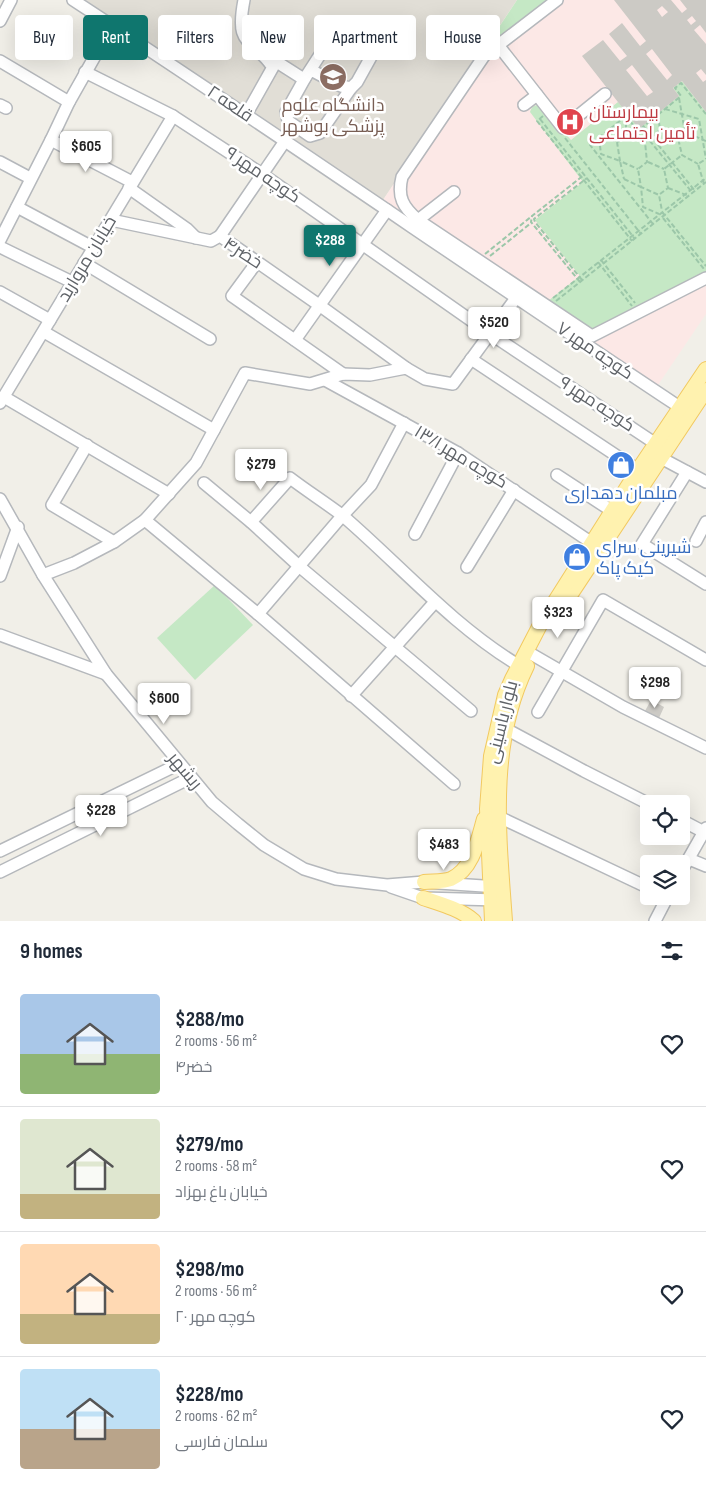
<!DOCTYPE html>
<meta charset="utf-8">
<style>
:root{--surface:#fff;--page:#f2f2f3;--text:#1f2937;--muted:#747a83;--line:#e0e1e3;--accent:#0f766e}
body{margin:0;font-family:"Sofia Sans Condensed",Cairo,sans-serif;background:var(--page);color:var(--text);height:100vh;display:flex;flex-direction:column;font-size:19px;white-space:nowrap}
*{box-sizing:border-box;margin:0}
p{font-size:16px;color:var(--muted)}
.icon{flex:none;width:28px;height:28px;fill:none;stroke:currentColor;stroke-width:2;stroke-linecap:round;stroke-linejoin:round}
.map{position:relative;height:921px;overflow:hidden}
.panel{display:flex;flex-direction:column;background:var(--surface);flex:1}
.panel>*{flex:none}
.guide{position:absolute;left:15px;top:15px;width:676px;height:45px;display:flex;gap:10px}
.buttons{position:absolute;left:640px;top:795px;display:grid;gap:10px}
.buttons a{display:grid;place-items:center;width:50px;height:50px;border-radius:5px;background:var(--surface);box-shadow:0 5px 20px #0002;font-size:25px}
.price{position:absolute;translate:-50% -42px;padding:0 11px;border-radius:5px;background:#fff;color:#222;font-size:16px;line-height:32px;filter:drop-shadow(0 1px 2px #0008)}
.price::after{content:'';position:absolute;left:50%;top:30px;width:15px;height:11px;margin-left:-8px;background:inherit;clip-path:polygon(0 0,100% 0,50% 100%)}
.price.selected{background:var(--accent);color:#fff}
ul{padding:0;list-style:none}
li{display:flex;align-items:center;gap:15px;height:125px;padding:0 20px}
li+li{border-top:1px solid var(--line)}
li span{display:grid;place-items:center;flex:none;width:140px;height:100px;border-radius:5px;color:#555}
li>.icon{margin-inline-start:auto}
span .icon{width:60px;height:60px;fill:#fffc;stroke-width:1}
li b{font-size:21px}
h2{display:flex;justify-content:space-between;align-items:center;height:60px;padding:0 20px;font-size:21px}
.pill{padding:0 18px;border-radius:5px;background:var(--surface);box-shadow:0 5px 20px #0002;font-size:18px;line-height:45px}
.pill.selected{background:var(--accent);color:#fff}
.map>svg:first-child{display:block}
.education{fill:#e1ded6}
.medical{fill:#fce8e6}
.green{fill:#c5e8c5}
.building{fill:#cccac5;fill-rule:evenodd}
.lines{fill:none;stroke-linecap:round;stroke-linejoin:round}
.minor-casing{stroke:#b5b8bc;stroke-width:14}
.major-casing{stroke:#f2c960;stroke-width:16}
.path{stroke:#9cc7a9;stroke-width:2;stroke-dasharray:5 2.5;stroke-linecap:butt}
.minor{stroke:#fff;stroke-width:11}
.major{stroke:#fff2af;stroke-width:14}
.labels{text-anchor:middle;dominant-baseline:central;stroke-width:5;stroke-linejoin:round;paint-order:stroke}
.street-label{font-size:18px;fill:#5f6368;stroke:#fff}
.education-label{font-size:18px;fill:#785e54;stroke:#fff}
.health-label{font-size:18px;fill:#be3a42;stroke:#fff;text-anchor:start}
.shop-label{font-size:18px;fill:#366cbe;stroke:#fff}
</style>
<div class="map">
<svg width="706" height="921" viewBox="0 0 706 921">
<rect width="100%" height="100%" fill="#f1efe8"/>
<polygon class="education" points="80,0 517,0 383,200 130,29"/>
<polygon class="medical" points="517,0 706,0 706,314 658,385 383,200"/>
<g class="green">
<polygon points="517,0 548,0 489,47 487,45"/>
<path d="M682 81 706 112V273L593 330H589L548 301 580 276 535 220 583 182 530 112C532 106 534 105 540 105L571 140 618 102 639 128 679 96 673 88Z"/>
<polygon points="215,585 253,625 195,680 157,638"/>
</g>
<g class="building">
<path d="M614 0H671L682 13 687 9 680 0H706V33L700 25 694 30 706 44V75L701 69 696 73 703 82 706 80V112L682 81 673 88 679 96 639 129 582 56 603 40 620 61 627 56 609 34 622 23 640 46 646 41ZM662 6 668 12 662 17 657 10ZM692 16 696 21 691 25 687 20ZM652 49 672 75 667 80 646 54ZM632 65 653 92 647 96 626 70Z"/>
<polygon points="651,700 664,707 659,718 645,711"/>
</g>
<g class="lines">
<g class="minor-casing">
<g id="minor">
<path d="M73 0C277 133 477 273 681 408"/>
<path d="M244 0C235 47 250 36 273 67L246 115"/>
<path d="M557 0 484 56 402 177C397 197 403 207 418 220L592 336 706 278"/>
<polyline points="0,21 11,0"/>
<polyline points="498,45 563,128 605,94"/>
<polyline points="0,61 69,102"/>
<polyline points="270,63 276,62 280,64 302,78 305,78 336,30 370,50 372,55 357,82 351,88 341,86 311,70"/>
<polyline points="85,72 173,116 262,174 489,333 656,444"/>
<polyline points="305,78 286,112 288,121 310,136 320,133 351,88"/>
<polyline points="0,105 6,108"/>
<polyline points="524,105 537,95"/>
<polyline points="51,140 132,182"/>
<polyline points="0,162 30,178"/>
<polyline points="129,188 187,229 196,238"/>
<polyline points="17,207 94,248"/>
<polyline points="111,220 211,241 220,236 319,305 406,368"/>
<polyline points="418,220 454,192"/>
<polyline points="220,236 285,141"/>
<polyline points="0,240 51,140 69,102 112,26"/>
<polyline points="0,247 72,282"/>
<polyline points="257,262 232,296 343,374"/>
<polyline points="84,263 210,339"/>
<polyline points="0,292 50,320"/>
<polyline points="44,332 214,430"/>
<polyline points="295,340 387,210"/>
<polyline points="471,359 638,470"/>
<polyline points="325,380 458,453 592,543"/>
<polyline points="4,397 169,494"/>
<polyline points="0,403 173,116"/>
<polyline points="87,445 52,505 114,542"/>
<polyline points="661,458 706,482"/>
<polyline points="687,472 642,544 706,584"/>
<polyline points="557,475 612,511"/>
<polyline points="204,483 251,522 300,567 471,711"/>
<polyline points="0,499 43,575 106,674 212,802 238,824 264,845 304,869 336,879 387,885 424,882 498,887"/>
<polyline points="145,520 258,614 454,784"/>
<path d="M251 522 290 478C307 491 326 503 343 516 401 566 452 625 518 665"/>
<polyline points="415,534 458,453"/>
<polyline points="696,541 706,522"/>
<polyline points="467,567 514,490"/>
<polyline points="43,575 74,563 114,542 145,520 196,463 245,373 310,384 343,374 370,375 406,368 425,379 453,384 516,298"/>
<polyline points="0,576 18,527"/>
<polyline points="258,614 342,516 371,485 404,423"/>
<polyline points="0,635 106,674"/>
<polyline points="533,655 623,707 706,748"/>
<polyline points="351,696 435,602"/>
<polyline points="538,712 603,600 706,660"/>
<polyline points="506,729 584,771 649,804"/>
<polyline points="499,817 649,888"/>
<polyline points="681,820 704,832"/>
<polyline points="0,851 179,764"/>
<polyline points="689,859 706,866"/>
<polyline points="0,872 190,778"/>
<polyline points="681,872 706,828"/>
<polyline points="391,887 423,898 498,900"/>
<polyline points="655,921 668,896"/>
</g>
</g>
<g class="major-casing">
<g id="major">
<polyline points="567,600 706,390"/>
<path d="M424 882C432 881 443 882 451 879 473 869 478 840 484 819"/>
<path d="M423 898C441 904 460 909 474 921"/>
<polyline points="492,921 487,809 491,756 505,695 512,679 540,625 638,470 706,369"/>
<path d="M505 921C499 836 488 745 527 666"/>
</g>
</g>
<g class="path">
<polyline points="679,98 685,132 706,141"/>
<polyline points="665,109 699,119 706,159"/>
<polyline points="658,114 660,130 678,138 682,155 698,164"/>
<polyline points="543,116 537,121 632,241"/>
<polyline points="626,116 590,145 653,224"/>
<polyline points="626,116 638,131 681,96 675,88 681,83 706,114"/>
<polyline points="626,116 626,135 645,142"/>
<polyline points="540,119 635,239"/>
<polyline points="644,127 695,191"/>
<polyline points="640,129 691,191"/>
<polyline points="660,130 645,142 647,162 638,169 641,187 659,195 662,211"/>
<polyline points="603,136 617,142 620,161 638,169"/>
<polyline points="565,138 641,234"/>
<polyline points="599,138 601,154 620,161 624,179"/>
<polyline points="618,142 626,135"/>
<polyline points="648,162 664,169"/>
<polyline points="624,179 641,187 643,207 659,214"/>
<polyline points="704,184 698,164 706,159"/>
<polyline points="668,188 689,196"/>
<polyline points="660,194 668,188 664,169 682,155"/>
<polyline points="662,212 706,266"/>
<polyline points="663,218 704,269"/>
<polyline points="485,254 532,216"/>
<polyline points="490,256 531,223"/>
<polyline points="601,260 635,303"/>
<polyline points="598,262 632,306"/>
<polyline points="582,280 535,222 534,219 587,178"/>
<polyline points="580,282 531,222 532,216 584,175"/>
<polyline points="553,298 706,178"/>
<polyline points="556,301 706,182"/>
</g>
<use href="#minor" class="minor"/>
<use href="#major" class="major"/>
</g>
<defs>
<g id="university-disc" transform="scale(1.4375)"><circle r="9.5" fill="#8d6e63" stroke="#fff"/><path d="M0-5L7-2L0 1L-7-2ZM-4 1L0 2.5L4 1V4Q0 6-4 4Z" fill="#fff"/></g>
<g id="hospital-disc" transform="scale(1.4375)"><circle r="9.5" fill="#e0444e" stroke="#fff"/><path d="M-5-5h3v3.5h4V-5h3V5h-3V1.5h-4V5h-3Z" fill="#fff"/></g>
<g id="shop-disc" transform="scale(1.4375)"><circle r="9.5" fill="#3f7fe0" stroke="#fff"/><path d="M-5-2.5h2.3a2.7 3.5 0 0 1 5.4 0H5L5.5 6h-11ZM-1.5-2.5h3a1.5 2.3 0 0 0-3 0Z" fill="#fff"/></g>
</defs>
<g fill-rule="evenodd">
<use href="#university-disc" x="333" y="77"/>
<use href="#hospital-disc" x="570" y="122"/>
<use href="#shop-disc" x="621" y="465"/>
<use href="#shop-disc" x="577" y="557"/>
</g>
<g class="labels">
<g class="street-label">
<text transform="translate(230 104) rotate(34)">قلعه ۲</text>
<text transform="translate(263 175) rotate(34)">کوچه مهر ۹</text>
<text transform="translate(243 253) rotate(33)">خضر۴</text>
<text transform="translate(87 259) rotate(-59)">خیابان مروارید</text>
<text transform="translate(595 351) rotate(34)">کوچه مهر ۷</text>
<text transform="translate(597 404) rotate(33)">کوچه مهر ۹</text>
<text transform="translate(461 457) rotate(31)">کوچه مهر ۱۳/۱</text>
<text transform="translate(502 722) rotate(-76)">بلوار یاسینی</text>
<text transform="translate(185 771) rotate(50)">ریشهر</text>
</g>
<g class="education-label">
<text x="333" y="105">دانشگاه علوم<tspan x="333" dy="21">پزشکی بوشهر</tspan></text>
</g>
<g class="health-label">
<text x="589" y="112">بیمارستان<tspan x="589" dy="21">تأمین اجتماعی</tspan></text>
</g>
<g class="shop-label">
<text x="621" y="493">مبلمان دهداری</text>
<text x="596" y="547" text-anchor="start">شیرینی سرای<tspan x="596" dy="21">کیک پاک</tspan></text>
</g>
</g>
</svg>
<div class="buttons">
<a><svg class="icon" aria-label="locate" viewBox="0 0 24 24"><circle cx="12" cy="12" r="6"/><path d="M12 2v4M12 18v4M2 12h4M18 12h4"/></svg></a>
<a><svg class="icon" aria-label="layers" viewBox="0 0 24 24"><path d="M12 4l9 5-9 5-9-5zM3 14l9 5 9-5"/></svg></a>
</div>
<b class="price" style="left:86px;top:173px">$605</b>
<b class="price selected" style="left:330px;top:267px">$288</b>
<b class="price" style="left:494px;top:349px">$520</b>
<b class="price" style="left:261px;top:491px">$279</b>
<b class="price" style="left:558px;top:639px">$323</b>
<b class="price" style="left:655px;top:709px">$298</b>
<b class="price" style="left:164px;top:725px">$600</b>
<b class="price" style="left:101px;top:837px">$228</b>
<b class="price" style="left:444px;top:871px">$483</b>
<div class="guide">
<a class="pill">Buy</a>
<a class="pill selected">Rent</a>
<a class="pill">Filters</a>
<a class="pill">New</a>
<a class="pill">Apartment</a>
<a class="pill">House</a>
</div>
</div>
<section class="panel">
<h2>9 homes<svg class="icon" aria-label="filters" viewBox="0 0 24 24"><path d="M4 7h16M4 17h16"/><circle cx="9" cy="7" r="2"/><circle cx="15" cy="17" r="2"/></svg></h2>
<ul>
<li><span style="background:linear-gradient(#a9c7e8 60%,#8fb573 0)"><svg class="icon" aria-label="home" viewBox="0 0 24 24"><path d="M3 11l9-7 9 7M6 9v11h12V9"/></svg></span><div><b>$288/mo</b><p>2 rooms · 56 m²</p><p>خضر۴</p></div><svg class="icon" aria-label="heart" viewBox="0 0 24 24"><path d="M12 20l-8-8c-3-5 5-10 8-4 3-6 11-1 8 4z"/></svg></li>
<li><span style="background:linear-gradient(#dfe7d0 75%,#c2b280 0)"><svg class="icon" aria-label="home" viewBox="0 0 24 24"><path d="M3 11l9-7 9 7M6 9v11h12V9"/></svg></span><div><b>$279/mo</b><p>2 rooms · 58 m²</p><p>خیابان باغ بهزاد</p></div><svg class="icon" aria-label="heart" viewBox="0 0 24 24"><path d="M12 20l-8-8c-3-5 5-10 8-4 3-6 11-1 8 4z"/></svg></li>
<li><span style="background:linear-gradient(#ffd9b3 70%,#c2b280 0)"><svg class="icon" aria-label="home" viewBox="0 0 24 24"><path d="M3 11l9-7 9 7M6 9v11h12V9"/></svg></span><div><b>$298/mo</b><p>2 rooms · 56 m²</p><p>کوچه مهر ۲۰</p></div><svg class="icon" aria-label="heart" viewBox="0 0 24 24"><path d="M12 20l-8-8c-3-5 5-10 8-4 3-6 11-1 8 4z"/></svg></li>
<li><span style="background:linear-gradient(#bfe0f5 60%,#b9a48a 0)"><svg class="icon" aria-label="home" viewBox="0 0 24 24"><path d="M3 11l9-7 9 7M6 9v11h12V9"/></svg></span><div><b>$228/mo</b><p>2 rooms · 62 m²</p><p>سلمان فارسی</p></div><svg class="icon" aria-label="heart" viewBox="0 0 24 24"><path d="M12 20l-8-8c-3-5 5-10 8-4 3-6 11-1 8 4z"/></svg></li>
</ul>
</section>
